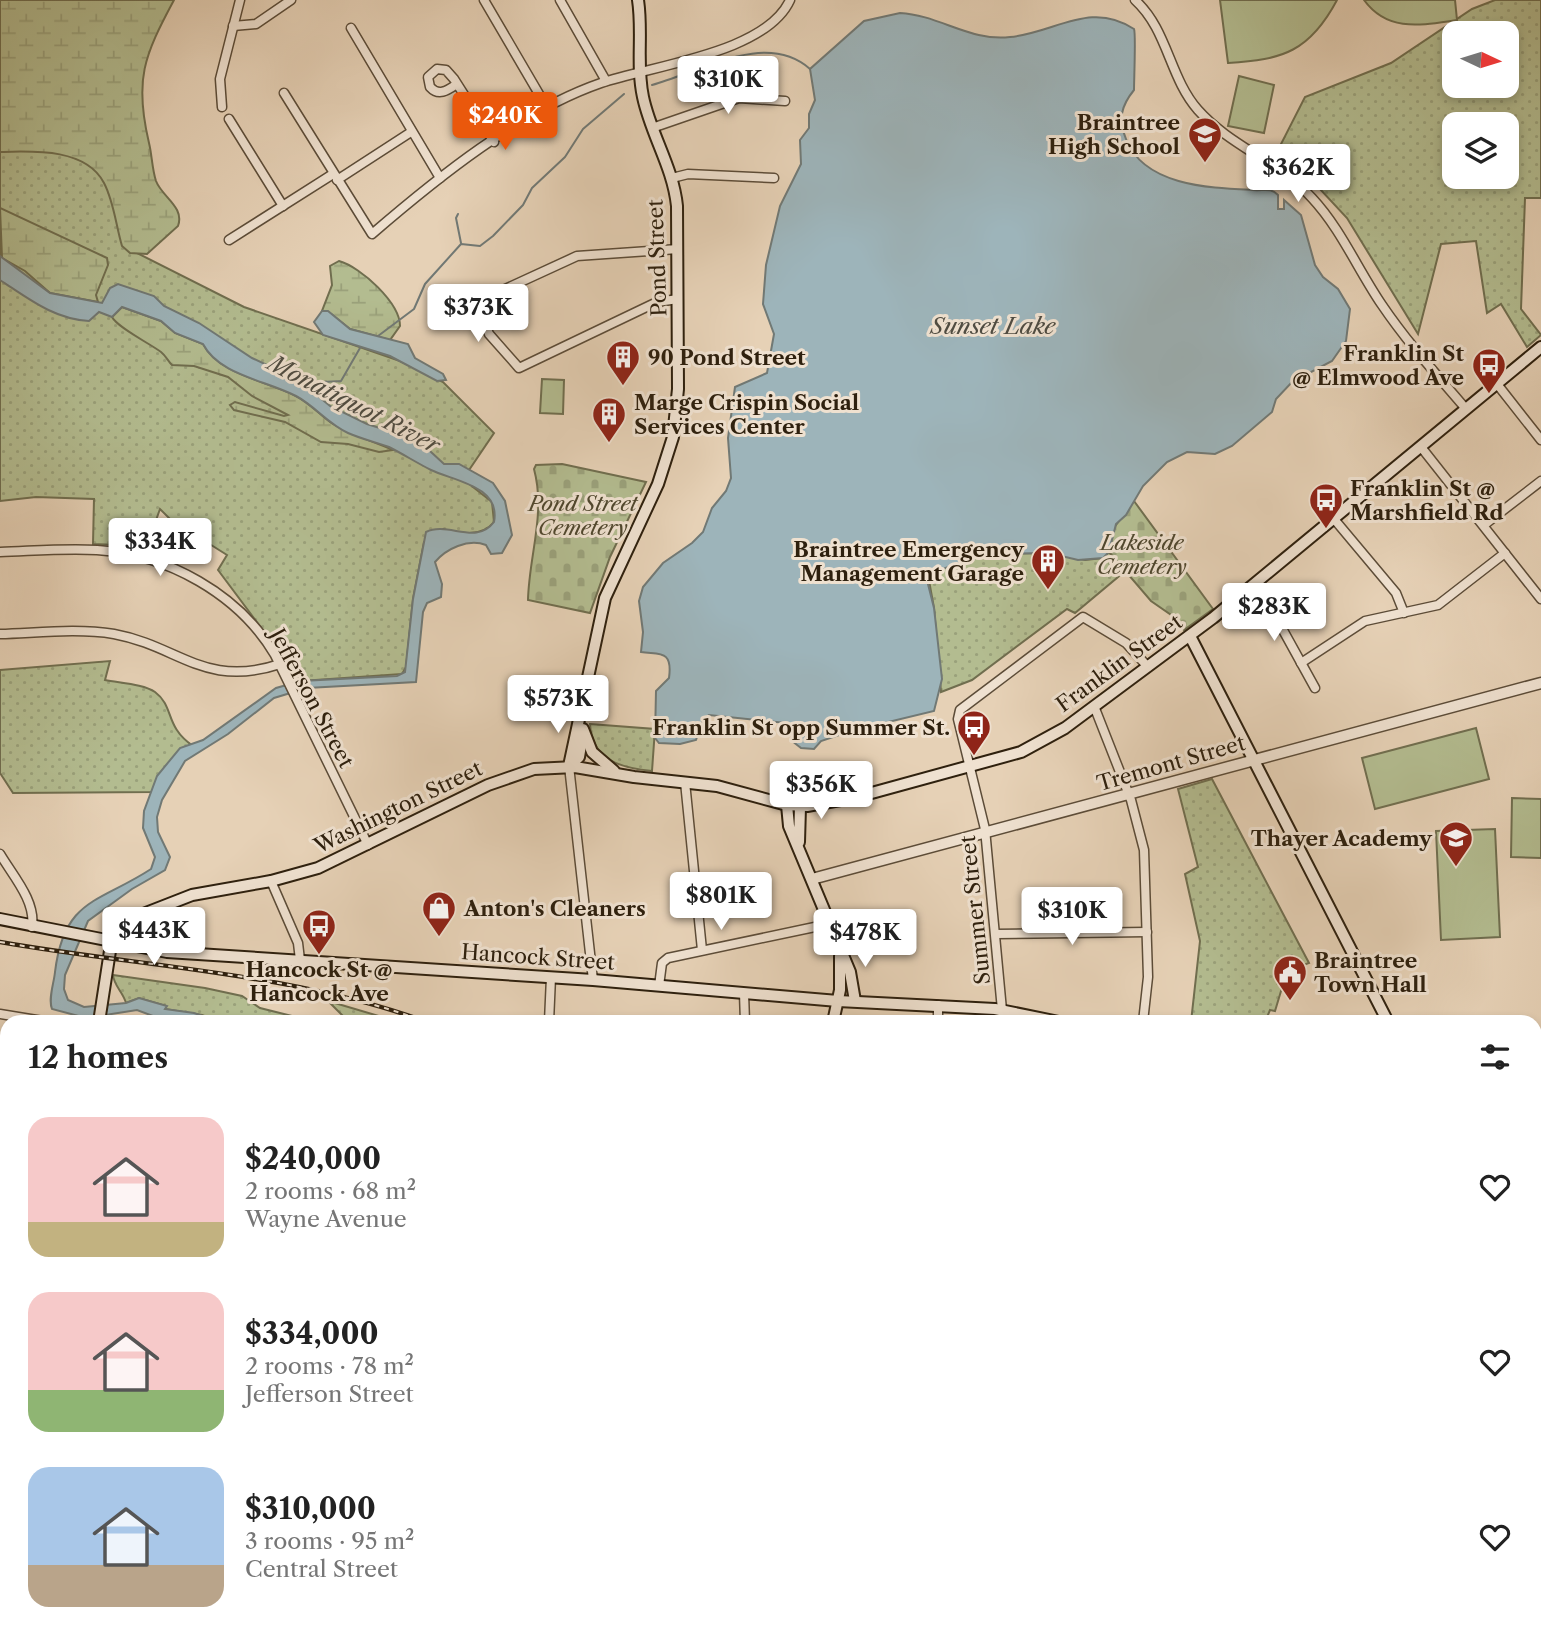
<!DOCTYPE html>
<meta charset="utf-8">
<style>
:root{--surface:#fff;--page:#f6f6f6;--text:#222;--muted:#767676;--accent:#ea580c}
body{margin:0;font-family:"Libre Caslon Text",serif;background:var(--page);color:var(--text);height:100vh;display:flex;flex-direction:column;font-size:26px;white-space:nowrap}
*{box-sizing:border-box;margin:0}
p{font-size:23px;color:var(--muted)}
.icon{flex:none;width:38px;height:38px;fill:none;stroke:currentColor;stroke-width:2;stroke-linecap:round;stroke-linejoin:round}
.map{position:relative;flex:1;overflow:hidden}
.side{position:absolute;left:0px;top:1015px;width:1542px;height:623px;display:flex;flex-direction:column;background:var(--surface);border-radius:21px 21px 0 0;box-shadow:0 4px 10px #0003}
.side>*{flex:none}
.needle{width:46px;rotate:94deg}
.tools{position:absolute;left:1442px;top:21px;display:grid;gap:14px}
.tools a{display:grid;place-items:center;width:77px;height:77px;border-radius:14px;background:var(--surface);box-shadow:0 4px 10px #0003;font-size:35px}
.price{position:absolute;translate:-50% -60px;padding:0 16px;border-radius:7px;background:#fff;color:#222;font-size:23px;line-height:46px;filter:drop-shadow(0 2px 4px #0008)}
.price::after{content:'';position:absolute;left:50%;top:42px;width:21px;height:16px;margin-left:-10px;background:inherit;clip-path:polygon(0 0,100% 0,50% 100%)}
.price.selected{background:var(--accent);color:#fff}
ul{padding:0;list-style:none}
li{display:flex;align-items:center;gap:21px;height:175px;padding:0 28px}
li span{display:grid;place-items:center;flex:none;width:196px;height:140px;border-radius:21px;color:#555}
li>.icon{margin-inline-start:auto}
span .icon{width:84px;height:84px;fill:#fffc;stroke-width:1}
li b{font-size:30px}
h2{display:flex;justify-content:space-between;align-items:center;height:84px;padding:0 28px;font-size:30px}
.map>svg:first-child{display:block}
.green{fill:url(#green-dots);stroke:#706e4f;stroke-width:2;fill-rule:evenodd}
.wetland{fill:url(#wetland-marsh);stroke:#706e4f;stroke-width:2}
.cemetery{fill:url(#cemetery-stones);stroke:#706e4f;stroke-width:2}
.pitch{fill:#b3bc90;stroke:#706e4f;stroke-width:2}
.water{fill:#9db4ba;stroke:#717975;stroke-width:2}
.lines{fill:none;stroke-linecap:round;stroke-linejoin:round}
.stream{stroke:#717975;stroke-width:2}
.minor-casing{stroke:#5c4c38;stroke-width:11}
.tertiary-casing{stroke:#5c4c38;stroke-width:13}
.secondary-casing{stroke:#2e200e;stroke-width:14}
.minor{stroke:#efe1d0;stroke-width:8}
.tertiary{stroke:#efe1d0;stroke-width:10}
.secondary{stroke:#efe1d0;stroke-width:10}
.rail-casing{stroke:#2e200e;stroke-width:4.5}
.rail{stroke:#efe1d0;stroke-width:2;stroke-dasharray:5;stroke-linecap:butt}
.labels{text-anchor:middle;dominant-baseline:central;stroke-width:6;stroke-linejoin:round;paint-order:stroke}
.poi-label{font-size:21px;font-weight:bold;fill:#2e200e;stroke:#efe1d0;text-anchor:end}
.street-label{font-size:21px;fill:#2e200e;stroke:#efe1d0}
.park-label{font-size:21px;font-style:italic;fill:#4f472e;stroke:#efe1d0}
.water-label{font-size:23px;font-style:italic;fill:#4f4c42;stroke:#efe1d0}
</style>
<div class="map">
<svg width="1541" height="1638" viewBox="0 0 1541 1638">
<defs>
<pattern id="green-dots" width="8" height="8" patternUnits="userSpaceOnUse" patternTransform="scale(1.75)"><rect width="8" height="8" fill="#b3bc90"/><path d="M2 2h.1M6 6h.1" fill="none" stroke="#9aa17b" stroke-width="1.8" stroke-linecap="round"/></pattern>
<pattern id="wetland-marsh" width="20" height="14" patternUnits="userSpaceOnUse" patternTransform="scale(1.75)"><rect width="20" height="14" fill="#b3bc90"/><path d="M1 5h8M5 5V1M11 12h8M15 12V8" fill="none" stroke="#9aa17b"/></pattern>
<pattern id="cemetery-stones" width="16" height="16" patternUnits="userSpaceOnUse" patternTransform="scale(1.75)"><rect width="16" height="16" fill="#b3bc90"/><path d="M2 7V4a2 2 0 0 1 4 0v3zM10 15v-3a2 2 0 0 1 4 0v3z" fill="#9aa17b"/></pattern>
</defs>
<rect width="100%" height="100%" fill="#e6d1b6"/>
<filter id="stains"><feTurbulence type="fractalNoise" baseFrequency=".00286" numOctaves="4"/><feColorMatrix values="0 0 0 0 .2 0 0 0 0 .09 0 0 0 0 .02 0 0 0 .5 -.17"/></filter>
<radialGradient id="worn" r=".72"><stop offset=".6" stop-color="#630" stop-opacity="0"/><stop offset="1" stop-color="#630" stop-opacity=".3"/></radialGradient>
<g class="green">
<path d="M1495 0H1541V198H1525L1521 309 1541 335 1527 347 1501 304 1487 313 1476 241 1441 244 1418 334 1347 218 1280 146 1305 97 1391 63 1472 9ZM1454 33H1507V86H1454ZM1454 124H1507V177H1454Z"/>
<path d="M0 143 106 158 137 253 244 307 400 361 443 382 494 433 463 479 492 502 494 522C482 537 459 534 443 529L424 542 413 599 406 667 402 674 301 681 218 570 227 555 170 519 160 509 145 551 118 545 93 544 94 499 36 497 0 501Z"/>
<polygon points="1109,552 1124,572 1075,613 1067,609 972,680 941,692 934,608 928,575 945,566 988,554 1049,553 1085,560 1103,558"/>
<path d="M110 661 105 680C119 683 144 684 155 692 175 707 164 726 193 746L155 792 13 793 0 773V670Z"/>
<path d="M590 724 655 729 652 771C620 768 592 760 590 724Z"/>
<polygon points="1212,779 1309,963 1292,969 1281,991 1275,1011 1270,1010 1265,1022 1191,1022 1200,941 1185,874 1198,867 1178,789"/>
<path d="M113 975 205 988 242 996 260 1008 316 1022 298 1019 220 1022 202 1015 165 1009 166 1006 139 998 126 1003C123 992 114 986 113 975Z"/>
<polygon points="328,1001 399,1022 349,1022"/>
<polygon points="0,1289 7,1293 7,1457 0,1490"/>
</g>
<g class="wetland">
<path d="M0 0H174C144 56 134 80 149 143 152 155 152 169 156 181 162 197 185 207 178 226L147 254 130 253 122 246C116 226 114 202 104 183 86 148 33 151 0 152Z"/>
<polygon points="0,208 107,258 108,265 96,295 98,302 50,293 25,271 2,258"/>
<path d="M339 261C361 267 400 303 400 326L390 340 350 329 331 314 322 311 332 285 330 266Z"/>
<path d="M122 307 161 321 175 333 203 344C219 374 263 380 294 395 309 402 320 415 333 424 352 436 374 441 393 450L379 452 348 444 321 442 285 422 234 410 230 405 235 402 284 416 288 415 252 396 228 377 194 366 172 365C168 361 166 356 161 352 149 343 118 328 112 317Z"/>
</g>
<g class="cemetery">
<path d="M562 464 646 482 610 557 590 613 528 600C529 555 546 514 534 469L536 465Z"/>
<polygon points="1134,501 1213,609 1184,630 1174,617 1151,601 1109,552 1113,529"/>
</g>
<g class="pitch">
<path d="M1220 0H1337C1310 51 1283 60 1228 63Z"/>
<path d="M1364 0H1455L1457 20C1422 25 1388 33 1364 0Z"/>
<polygon points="1239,76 1274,85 1264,133 1228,126"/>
<polygon points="542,379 564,380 563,414 540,413"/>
<polygon points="1476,728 1489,779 1375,809 1362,758"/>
<polygon points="1512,798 1541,799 1541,858 1511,857"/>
<polygon points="1495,829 1500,937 1441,940 1436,831"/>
</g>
<g class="water">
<path d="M900 13C939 15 971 42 1010 37 1055 33 1090 0 1134 29 1136 33 1134 80 1134 90 1121 106 1118 119 1126 139 1144 186 1210 188 1253 190 1264 191 1270 187 1278 195V209H1284V200L1301 215 1315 265 1323 277 1338 289 1350 309 1346 341 1332 361 1292 382 1276 399 1272 412 1232 446 1215 454 1187 452 1167 462 1143 486 1126 515 1116 524 1109 552 1103 558 1078 560 1049 553 988 554 930 573 927 580 934 608 942 679 934 711 851 731 821 741 814 749 801 748 792 741 796 728 786 723 709 715 703 719 696 740 680 744 659 743 655 738 656 691 669 678C673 649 659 655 641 652L643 632 639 601 643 587 663 563 692 543 703 532 712 508 726 491 731 478 728 438 735 387 767 373 774 334 763 304 766 265 780 206 801 164 800 140 809 128V114L815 100 810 69 864 21Z"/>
<path d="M0 256 50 293 102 303 110 288 118 284 154 296 164 306 199 323 252 358 297 379 330 406 367 424 418 440 444 464H459L493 483 505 501 512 535 502 553 491 554 486 545C468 538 446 549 435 562L442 584 441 597 427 603 423 612 416 682 307 688 274 698 228 734 185 761 162 800 157 817 158 832 170 857 165 870 132 889 88 921 65 975 64 989 68 1000 84 1007 126 1003 139 998 167 1006 165 1009 194 1013 220 1022H169L137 1010 86 1018 52 1009C48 999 54 983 55 972 64 898 99 903 151 869L155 857 143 828 144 811 157 776 180 748 203 740 276 688 301 681 397 676 405 672 413 599 426 532C448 521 476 546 494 522 501 486 454 481 431 470 417 463 403 454 389 447 376 442 361 439 348 433 328 424 315 406 296 396 265 380 219 375 203 344L175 333 161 321 122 307 112 317 99 312 89 321C54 319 29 299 0 280Z"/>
<polygon points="322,311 328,311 350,329 408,344 415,358 443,374 446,380 437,381 390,356 323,335 314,322"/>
</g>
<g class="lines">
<g class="stream">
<path d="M652 85C700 72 766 30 810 69"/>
<polyline points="458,214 456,218 461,243"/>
<polyline points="378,336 414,309 425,284 461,244 480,246 493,236 523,205 532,188 565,157 583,129 624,94"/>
<polyline points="315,394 323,382 341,381 360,348"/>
<polyline points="829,1631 832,1638"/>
</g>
<g class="minor-casing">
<g id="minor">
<polyline points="484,0 546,106"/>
<polyline points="560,0 606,81"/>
<path d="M1135 0C1168 30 1169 77 1198 110 1230 146 1279 162 1312 198 1341 229 1358 270 1382 305 1407 342 1437 375 1466 409"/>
<polyline points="233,26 256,24 291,0"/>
<polyline points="351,28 440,178"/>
<path d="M457 84C448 90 439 97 430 87L428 77 437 69 446 70 454 79 494 142"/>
<path d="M284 93 372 234C437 178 520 111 601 83 654 65 766 53 790 0"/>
<polyline points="222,107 220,79 240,0"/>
<polyline points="229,119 283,206"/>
<polyline points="652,128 739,98 785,101"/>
<polyline points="672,178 688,174 774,178"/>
<polyline points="337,180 411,132"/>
<polyline points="229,240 333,174"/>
<polyline points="475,297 489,334 519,368 657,302 678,299"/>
<polyline points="477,302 577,256 678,249"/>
<polyline points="1497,384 1541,440"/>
<polyline points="1421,447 1541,599"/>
<polyline points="1334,519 1396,593 1404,613"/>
<polyline points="1484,525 1541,481"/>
<path d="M0 552C32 551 65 548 97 550 167 554 239 594 275 655L368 845"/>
<polyline points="1257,583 1315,688"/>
<path d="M0 634C37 633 77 628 114 634 179 646 205 689 280 664"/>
<polyline points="1301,663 1365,621 1438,605 1505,553"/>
<polyline points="1094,706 1131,800 1144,850 1148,977 1143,1022"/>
<polyline points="569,766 593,980"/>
<polyline points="685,782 702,950"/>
<path d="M0 854C13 876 36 901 32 927"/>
<polyline points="271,881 298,943 300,960"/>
<polyline points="996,934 1147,932"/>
<polyline points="659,986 662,963 668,958 829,924"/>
<polyline points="744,993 745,1022"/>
<polyline points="938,1005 938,1022"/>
<polyline points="1002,1010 985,829 958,719 960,710 1083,617 1126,643 1148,667"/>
<polyline points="0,1014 49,1022"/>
<polyline points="549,1022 551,977"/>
</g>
</g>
<g class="tertiary-casing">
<g id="tertiary">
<polyline points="812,879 1541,683"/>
<polyline points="1535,1500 1541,1500"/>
<polyline points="1535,1513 1541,1513"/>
<polyline points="136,1631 137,1638"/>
<polyline points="729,1631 750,1638"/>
<polyline points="861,1638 879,1631"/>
</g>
</g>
<g class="secondary-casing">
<g id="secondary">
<polyline points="1190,636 1388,1022"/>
<polyline points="583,729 592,752 614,771"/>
<path d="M569 766 605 598 658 484 673 437 678 389 677 206C673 167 651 135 643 97 636 65 643 32 638 0"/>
<polyline points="569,766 579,757 583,734"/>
<polyline points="787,805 789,826 850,972 855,1001"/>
<polyline points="799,842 800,807"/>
<polyline points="0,919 167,952 593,980 838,1001 995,1009 1059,1022"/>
<polyline points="111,943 126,935 147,916"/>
<polyline points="99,1022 112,938 119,927 128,920 192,895 271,881 318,868 488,785 534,769 575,767 634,777 717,786 787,805 807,806 857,797 1021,752 1065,728 1213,618 1541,347"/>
<polyline points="833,1022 840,990 840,956"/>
<polyline points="1535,1151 1541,1153"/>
<polyline points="1535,1231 1541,1241"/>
<polyline points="932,1631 933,1638"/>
<polyline points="7,1638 14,1631"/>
</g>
</g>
<use href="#minor" class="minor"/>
<use href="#tertiary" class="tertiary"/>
<use href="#secondary" class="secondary"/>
<g class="rail-casing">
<g id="rail">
<path d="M0 942C142 967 290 972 427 1022"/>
<polyline points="1535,1362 1541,1364"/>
<polyline points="1535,1386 1541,1387"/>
<polyline points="140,1638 143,1631"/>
</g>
</g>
<use href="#rail" class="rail"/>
</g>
<defs>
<g id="school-pin" transform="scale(1.75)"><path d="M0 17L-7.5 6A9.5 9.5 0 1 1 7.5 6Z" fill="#8f2418" stroke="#efe1d0"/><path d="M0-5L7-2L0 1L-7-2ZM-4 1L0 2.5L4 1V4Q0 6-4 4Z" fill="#fff"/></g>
<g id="building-pin" transform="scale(1.75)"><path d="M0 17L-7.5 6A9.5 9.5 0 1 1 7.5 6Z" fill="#8f2418" stroke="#efe1d0"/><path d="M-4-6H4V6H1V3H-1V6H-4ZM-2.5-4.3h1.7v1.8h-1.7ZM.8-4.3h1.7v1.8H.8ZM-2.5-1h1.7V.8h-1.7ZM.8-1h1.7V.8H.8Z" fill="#fff"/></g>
<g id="bus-pin" transform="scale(1.75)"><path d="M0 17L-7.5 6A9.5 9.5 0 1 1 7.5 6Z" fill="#8f2418" stroke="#efe1d0"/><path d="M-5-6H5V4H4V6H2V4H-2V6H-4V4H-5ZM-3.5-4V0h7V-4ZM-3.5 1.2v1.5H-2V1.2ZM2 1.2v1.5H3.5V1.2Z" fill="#fff"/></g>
<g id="shop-pin" transform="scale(1.75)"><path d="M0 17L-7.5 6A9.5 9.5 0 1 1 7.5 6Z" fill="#8f2418" stroke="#efe1d0"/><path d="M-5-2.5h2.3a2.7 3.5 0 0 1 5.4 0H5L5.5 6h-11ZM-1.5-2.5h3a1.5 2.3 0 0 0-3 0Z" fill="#fff"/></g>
<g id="civic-pin" transform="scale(1.75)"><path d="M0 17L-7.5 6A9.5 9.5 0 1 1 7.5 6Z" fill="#8f2418" stroke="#efe1d0"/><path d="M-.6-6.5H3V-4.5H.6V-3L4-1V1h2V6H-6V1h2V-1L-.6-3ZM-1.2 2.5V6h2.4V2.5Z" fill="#fff"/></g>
</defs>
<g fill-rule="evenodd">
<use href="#school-pin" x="1205" y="134"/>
<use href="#building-pin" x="623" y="357"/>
<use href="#bus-pin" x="1489" y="365"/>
<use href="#building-pin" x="609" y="414"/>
<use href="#bus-pin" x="1326" y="500"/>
<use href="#building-pin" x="1048" y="561"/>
<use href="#bus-pin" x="974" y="727"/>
<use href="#school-pin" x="1456" y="838"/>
<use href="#shop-pin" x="439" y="908"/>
<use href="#bus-pin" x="319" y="926"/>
<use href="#civic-pin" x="1290" y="972"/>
</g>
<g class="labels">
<g class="poi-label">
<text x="1180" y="122">Braintree<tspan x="1180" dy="24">High School</tspan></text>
<text x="1464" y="353">Franklin St<tspan x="1464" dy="24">@ Elmwood Ave</tspan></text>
<text x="648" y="357" text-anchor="start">90 Pond Street</text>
<text x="634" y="402" text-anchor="start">Marge Crispin Social<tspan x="634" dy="24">Services Center</tspan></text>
<text x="1350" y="488" text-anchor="start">Franklin St @<tspan x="1350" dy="24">Marshfield Rd</tspan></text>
<text x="1024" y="549">Braintree Emergency<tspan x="1024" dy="24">Management Garage</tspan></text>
<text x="950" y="727">Franklin St opp Summer St.</text>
<text x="1432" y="838">Thayer Academy</text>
<text x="464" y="908" text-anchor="start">Anton's Cleaners</text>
<text x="1314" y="960" text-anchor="start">Braintree<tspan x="1314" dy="24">Town Hall</tspan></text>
<text x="319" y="969" text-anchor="middle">Hancock St @<tspan x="319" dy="24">Hancock Ave</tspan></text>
</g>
<g class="street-label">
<text transform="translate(657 258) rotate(-92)">Pond Street</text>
<text transform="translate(1119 663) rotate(-36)">Franklin Street</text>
<text transform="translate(312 698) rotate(62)">Jefferson Street</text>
<text transform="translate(1171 763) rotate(-16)">Tremont Street</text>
<text transform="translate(398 807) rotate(-26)">Washington Street</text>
<text transform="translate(975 910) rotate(-96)">Summer Street</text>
<text transform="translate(538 957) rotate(4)">Hancock Street</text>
</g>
<g class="park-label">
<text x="583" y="503">Pond Street<tspan x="583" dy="24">Cemetery</tspan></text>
<text x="1142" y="542">Lakeside<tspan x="1142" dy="24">Cemetery</tspan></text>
</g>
<g class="water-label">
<text x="993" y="326">Sunset Lake</text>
<text transform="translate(354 404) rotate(27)">Monatiquot River</text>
</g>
</g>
<rect width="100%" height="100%" filter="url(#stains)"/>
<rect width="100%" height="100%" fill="url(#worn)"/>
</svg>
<div class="tools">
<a><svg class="needle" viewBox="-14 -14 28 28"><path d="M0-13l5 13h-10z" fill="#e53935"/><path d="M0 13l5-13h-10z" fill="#767676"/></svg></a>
<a><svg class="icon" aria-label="layers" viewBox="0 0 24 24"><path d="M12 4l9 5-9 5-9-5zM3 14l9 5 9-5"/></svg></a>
</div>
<b class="price" style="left:728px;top:116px">$310K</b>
<b class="price selected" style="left:505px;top:152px">$240K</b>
<b class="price" style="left:1298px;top:204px">$362K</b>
<b class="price" style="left:478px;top:344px">$373K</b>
<b class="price" style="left:160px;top:578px">$334K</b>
<b class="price" style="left:1274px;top:643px">$283K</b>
<b class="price" style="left:558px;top:735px">$573K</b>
<b class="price" style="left:821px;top:821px">$356K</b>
<b class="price" style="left:721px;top:932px">$801K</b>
<b class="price" style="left:1072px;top:947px">$310K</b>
<b class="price" style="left:154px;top:967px">$443K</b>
<b class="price" style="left:865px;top:969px">$478K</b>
<section class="side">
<h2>12 homes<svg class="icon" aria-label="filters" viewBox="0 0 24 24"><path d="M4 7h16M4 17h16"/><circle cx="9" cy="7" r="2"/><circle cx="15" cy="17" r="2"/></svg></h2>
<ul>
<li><span style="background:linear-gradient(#f6c9c9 75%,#c2b280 0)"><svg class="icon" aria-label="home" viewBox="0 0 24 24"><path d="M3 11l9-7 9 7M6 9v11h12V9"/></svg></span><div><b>$240,000</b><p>2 rooms · 68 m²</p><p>Wayne Avenue</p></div><svg class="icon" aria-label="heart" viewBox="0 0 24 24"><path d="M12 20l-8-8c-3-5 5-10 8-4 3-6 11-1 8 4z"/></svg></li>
<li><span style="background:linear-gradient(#f6c9c9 70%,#8fb573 0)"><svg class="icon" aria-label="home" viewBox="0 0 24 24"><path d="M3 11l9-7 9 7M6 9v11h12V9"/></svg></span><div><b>$334,000</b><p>2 rooms · 78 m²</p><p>Jefferson Street</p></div><svg class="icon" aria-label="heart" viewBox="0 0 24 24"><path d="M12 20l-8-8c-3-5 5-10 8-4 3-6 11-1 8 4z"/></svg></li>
<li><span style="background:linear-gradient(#a9c7e8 70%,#b9a48a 0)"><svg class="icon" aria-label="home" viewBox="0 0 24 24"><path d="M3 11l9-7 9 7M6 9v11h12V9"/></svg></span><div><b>$310,000</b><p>3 rooms · 95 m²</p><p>Central Street</p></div><svg class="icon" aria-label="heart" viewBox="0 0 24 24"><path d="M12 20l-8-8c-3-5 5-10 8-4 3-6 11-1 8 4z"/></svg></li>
</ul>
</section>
</div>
